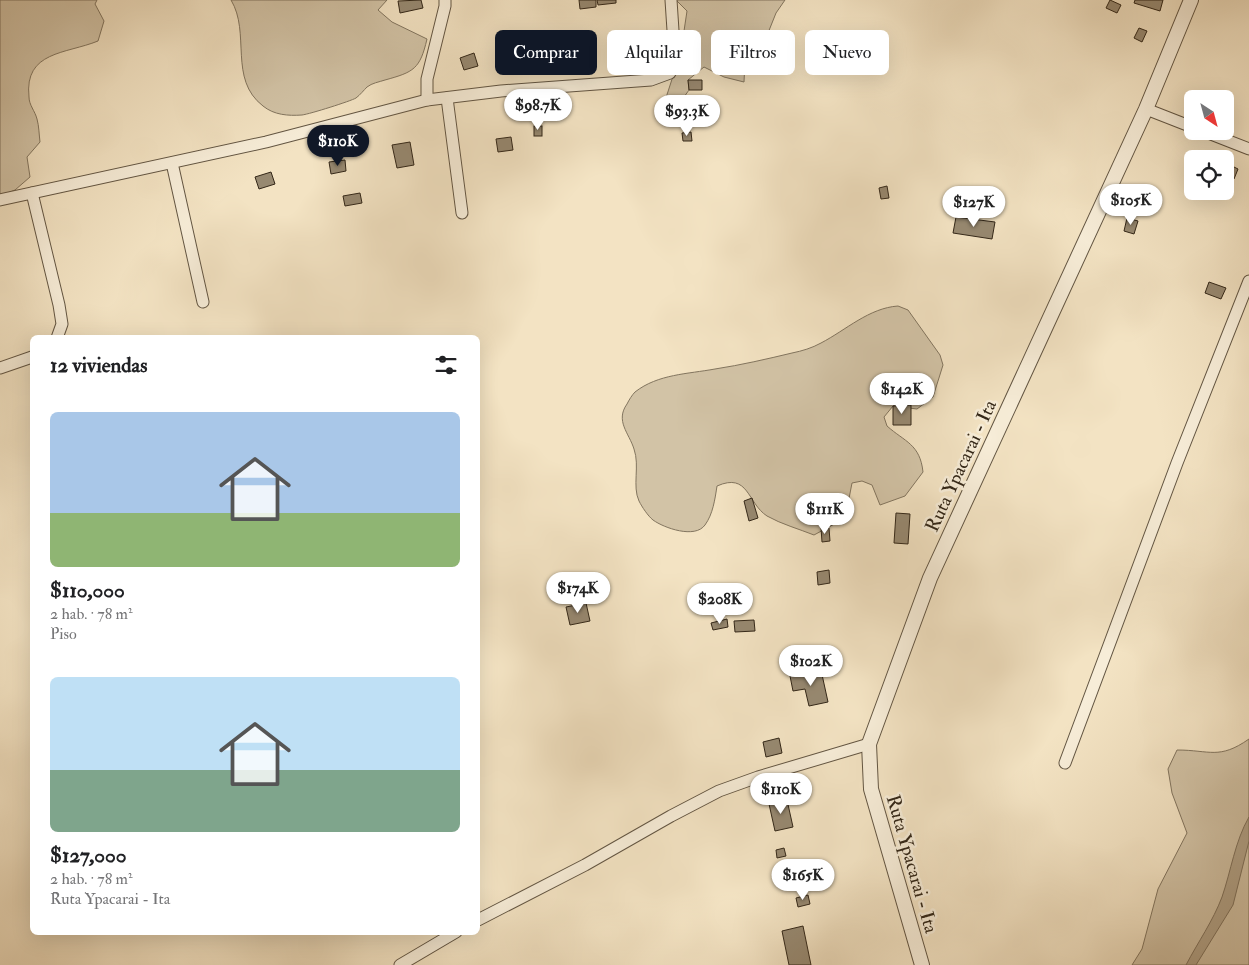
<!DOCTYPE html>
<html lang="es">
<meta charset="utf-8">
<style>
:root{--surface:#fff;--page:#f6f6f6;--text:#202124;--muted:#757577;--accent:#111827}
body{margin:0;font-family:"IM FELL Double Pica",serif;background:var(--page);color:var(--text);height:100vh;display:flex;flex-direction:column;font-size:19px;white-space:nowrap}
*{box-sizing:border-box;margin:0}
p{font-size:16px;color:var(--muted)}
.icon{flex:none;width:28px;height:28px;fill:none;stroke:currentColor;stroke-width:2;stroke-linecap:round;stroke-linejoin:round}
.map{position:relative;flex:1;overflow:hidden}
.sheet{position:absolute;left:30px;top:335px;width:450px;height:600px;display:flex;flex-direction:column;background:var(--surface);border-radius:8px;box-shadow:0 5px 20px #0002}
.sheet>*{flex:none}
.hud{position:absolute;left:495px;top:30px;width:475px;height:45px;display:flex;gap:10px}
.needle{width:32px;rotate:144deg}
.controls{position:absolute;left:1184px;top:90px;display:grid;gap:10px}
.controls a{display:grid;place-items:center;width:50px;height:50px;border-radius:8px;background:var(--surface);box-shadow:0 5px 20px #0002;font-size:25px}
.price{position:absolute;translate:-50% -42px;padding:0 11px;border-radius:18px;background:#fff;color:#222;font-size:16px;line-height:32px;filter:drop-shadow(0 1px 2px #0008)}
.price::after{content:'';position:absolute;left:50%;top:30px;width:15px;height:11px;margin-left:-8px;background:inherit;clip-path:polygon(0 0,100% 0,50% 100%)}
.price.active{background:var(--accent);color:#fff}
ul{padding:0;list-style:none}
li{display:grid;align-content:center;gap:10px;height:265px;padding:0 20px}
li span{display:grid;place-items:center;height:155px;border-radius:8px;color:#555}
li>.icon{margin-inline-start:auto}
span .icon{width:90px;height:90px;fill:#fffc;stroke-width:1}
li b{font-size:21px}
h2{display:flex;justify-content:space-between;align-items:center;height:60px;padding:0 20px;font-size:21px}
.pill{padding:0 18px;border-radius:8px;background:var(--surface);box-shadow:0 5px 20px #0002;font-size:18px;line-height:45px}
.pill.active{background:var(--accent);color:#fff}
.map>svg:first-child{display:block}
.green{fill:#d2c3a6;stroke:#82755f}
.water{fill:#b2a389;stroke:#7f715c}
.building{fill:#978971;stroke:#332718}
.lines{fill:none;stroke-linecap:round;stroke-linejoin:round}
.minor-casing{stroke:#635643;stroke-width:13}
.tertiary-casing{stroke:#635643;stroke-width:16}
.minor{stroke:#f7edd8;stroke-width:11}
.tertiary{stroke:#f7edd8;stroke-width:14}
.labels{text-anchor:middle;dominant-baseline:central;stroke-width:5;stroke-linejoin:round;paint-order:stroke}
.street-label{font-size:19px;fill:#332718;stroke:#f7edd8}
</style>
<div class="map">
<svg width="1249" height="965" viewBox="0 0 1249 965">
<rect width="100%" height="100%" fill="#f3e3c3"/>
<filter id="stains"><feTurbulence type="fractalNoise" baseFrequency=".004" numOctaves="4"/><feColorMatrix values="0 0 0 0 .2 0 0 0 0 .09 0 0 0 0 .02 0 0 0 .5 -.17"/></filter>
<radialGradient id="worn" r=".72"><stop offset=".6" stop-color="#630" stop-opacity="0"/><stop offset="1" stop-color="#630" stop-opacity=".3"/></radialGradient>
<g class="green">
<path d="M0 0H97L95 4 104 21 98 41C66 54 24 51 29 97 29 105 35 111 37 119 39 126 39 134 40 142L27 157 30 177 15 190 0 196Z"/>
<path d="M231 0H387L378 10 392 22 427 39C420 69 414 72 385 80 379 82 372 83 367 87 364 90 360 95 356 98 351 101 310 114 302 115 288 116 274 115 263 106 228 79 251 33 231 0Z"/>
<polygon points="676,0 785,0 776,13 768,33 752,43 732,40 718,41 720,58 733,57 745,61 744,82 724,77 704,67 688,80 689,90 684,97 680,119 662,110 675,70 674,50 684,31 687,11"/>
<path d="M898 306 908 310 940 355 943 365 933 397 917 409 893 406 884 417 887 426C905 442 920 444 923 472L905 496 880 505 872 485 862 481 852 483 846 514 838 522 814 535C799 529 781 524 767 516 747 503 749 472 717 486 715 499 713 514 705 525 695 539 664 528 653 520 648 516 642 507 639 501 632 486 640 466 634 449 629 433 615 421 627 404 629 400 632 395 635 392 658 374 688 374 715 369 741 365 767 359 792 353 802 351 812 348 821 343 846 330 869 308 898 306Z"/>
<path d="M1249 739V965H1132L1142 949 1158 889 1187 833 1172 793 1168 769 1177 750C1210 750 1219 760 1249 739Z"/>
</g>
<path class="water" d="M1249 817V841L1233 905 1196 965H1186C1198 942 1213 921 1222 897 1231 871 1235 841 1249 817Z"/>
<g class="building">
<polygon points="421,0 423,8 400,13 398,1"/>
<polygon points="579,0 596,0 596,7 580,9"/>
<polygon points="597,0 616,0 616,3 598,5"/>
<polygon points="1110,0 1121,5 1117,13 1106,8"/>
<polygon points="1135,0 1163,0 1160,11 1134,3"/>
<polygon points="1139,28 1147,31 1142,42 1134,38"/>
<polygon points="732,39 733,57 719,58 718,41"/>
<polygon points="474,53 478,66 464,70 460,58"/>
<polygon points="688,80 702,80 702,90 689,90"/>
<rect x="534" y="126" width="8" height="10"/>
<polygon points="691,132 692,141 683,141 682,133"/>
<polygon points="511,137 513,150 498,152 496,139"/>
<polygon points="410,142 414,165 397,168 392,145"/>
<polygon points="345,160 346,171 331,174 329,162"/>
<polygon points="1226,163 1238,169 1234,179 1225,174"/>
<polygon points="271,172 275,184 259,189 255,177"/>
<polygon points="887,186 889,198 881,199 879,188"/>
<polygon points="360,193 362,203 345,206 343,196"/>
<polygon points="956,217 995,222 992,239 953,233"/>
<polygon points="1127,218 1138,221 1134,234 1124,231"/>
<polygon points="1209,282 1226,288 1221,299 1205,293"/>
<polygon points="911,405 911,425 893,425 893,406"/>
<polygon points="752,498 758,518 749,521 744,501"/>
<polygon points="896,513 910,514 908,544 894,543"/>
<polygon points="821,528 829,528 830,541 822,542"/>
<polygon points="829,570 830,583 818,585 817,572"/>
<polygon points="586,603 590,621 570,625 566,607"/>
<polygon points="727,619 728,627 713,630 711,623"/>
<polygon points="754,620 755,631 735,632 734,621"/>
<polygon points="821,670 828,702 809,706 805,689 793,691 790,676"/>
<polygon points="779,738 782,753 766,757 763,742"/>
<polygon points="787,800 793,827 775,831 769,804"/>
<polygon points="784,848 786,856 777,858 776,850"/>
<polygon points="808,895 810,904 798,907 796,898"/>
<polygon points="803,926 811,965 789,965 782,931"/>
</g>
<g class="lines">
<g class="minor-casing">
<g id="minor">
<polyline points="447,98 462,213"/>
<polyline points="427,100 427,79 445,6 445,0"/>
<polyline points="1146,109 1192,127"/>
<polyline points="1203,131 1249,149"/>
<polyline points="172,163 203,302"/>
<polyline points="32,193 59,305 62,324 57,338"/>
<polyline points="0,200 266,142 427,100 501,91 651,80 670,73 675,61 671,0"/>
<polyline points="0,368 32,357"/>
<polyline points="1065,763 1177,463 1249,281"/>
<polyline points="478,920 585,865 671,816 719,791 758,777 869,744"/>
<polyline points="400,965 456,932"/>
</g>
</g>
<g class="tertiary-casing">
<polyline id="tertiary" points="922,965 871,789 869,744 930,578 1146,109 1191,0"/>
</g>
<use href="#minor" class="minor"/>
<use href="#tertiary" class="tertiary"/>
</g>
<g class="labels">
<g class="street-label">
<text transform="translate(961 466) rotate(-65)">Ruta Ypacarai - Ita</text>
<text transform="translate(912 864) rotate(74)">Ruta Ypacarai - Ita</text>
</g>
</g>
<rect width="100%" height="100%" filter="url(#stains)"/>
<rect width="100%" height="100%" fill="url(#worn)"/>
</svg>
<div class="controls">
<a><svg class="needle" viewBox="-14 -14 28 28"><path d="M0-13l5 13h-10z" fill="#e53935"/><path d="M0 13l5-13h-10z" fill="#757577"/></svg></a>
<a><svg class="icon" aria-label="locate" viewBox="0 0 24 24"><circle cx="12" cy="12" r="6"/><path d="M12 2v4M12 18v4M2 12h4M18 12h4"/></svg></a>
</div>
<b class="price" style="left:538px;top:131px">$98.7K</b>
<b class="price" style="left:687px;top:137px">$93.3K</b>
<b class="price active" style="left:338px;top:167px">$110K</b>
<b class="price" style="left:1131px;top:226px">$105K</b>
<b class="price" style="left:974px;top:228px">$127K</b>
<b class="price" style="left:902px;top:415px">$142K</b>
<b class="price" style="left:825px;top:535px">$111K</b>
<b class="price" style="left:578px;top:614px">$174K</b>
<b class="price" style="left:720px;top:625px">$208K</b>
<b class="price" style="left:811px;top:687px">$102K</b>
<b class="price" style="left:781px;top:815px">$110K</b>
<b class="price" style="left:803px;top:901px">$165K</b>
<div class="hud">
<a class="pill active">Comprar</a>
<a class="pill">Alquilar</a>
<a class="pill">Filtros</a>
<a class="pill">Nuevo</a>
</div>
<section class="sheet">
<h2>12 viviendas<svg class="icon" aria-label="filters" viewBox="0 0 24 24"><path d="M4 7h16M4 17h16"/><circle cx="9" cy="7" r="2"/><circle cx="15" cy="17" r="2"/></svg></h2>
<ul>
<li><span style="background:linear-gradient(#a9c7e8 65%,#8fb573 0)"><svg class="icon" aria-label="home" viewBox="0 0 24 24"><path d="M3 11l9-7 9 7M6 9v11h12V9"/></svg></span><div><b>$110,000</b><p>2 hab. · 78 m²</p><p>Piso</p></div></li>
<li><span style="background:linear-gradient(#bfe0f5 60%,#7fa58c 0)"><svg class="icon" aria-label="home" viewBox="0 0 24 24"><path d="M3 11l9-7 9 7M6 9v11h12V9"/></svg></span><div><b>$127,000</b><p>2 hab. · 78 m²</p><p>Ruta Ypacarai - Ita</p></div></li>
</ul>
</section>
</div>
